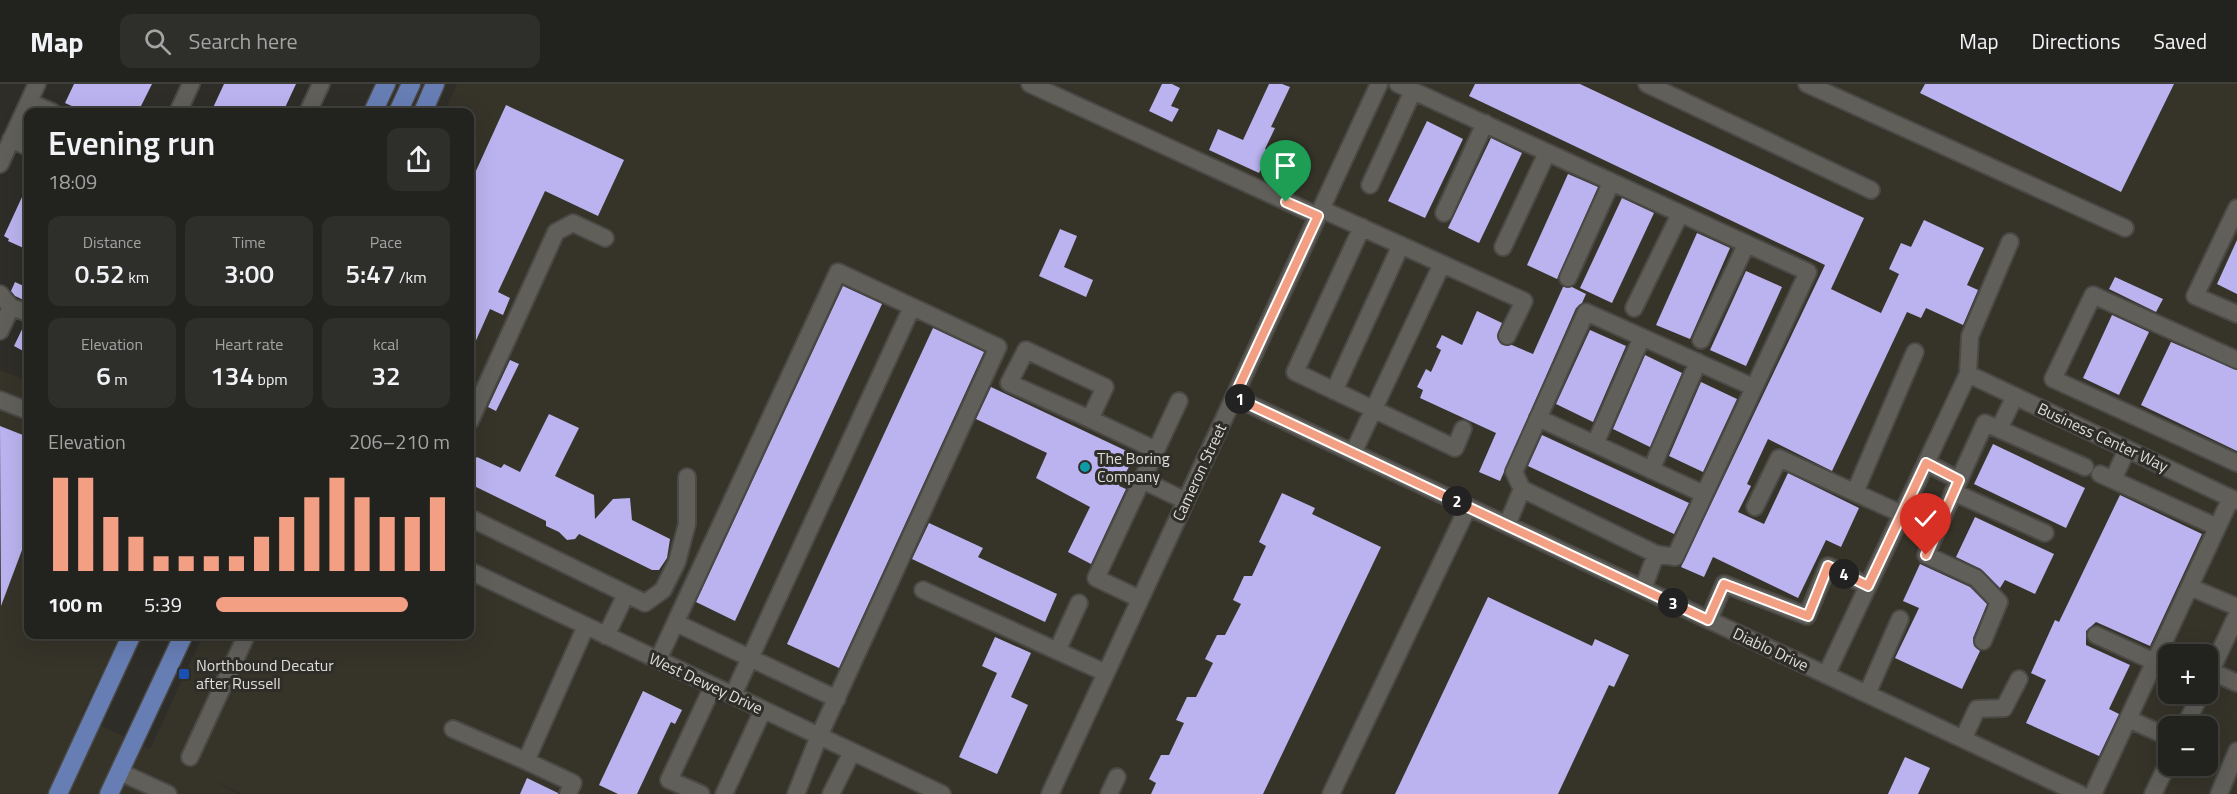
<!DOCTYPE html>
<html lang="en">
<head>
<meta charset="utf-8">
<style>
	body { margin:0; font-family:"Titillium Web",sans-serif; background:#2e2f2b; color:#f1f3f6; height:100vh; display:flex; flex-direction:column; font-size:22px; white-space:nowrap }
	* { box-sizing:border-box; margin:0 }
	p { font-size:20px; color:#a2a4a4 }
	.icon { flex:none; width:33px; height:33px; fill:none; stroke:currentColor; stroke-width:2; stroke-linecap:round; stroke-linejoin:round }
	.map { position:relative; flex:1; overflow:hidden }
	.panel { position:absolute; left:24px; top:24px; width:450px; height:531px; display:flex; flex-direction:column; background:#22221e; border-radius:12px; box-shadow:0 6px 24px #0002,0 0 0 2px #3f3f3c }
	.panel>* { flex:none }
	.buttons { position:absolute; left:2158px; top:560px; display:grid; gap:12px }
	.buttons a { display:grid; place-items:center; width:60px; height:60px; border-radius:12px; background:#22221e; box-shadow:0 6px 24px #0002,0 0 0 2px #3f3f3c; font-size:30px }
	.pin { position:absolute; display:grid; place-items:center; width:51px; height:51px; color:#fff; margin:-62px -26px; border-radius:50% 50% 50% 0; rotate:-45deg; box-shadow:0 0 6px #0007 }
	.pin .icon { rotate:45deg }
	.km { position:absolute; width:30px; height:30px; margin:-15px; border-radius:50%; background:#222; color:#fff; font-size:16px; line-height:30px; text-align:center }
	.round { display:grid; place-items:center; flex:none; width:63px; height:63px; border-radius:12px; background:#2e2f2b }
	.head { display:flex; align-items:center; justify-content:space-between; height:102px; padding:0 24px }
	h1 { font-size:33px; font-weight:600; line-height:45px }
	.metrics { display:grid; grid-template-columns:repeat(3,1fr); gap:9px; height:102px; padding:6px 24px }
	.metrics div { display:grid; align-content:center; border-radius:12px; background:#2e2f2b; text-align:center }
	.metrics b { font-size:26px; font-weight:600 }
	.metrics small { font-size:16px; font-weight:400 }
	.metrics p { font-size:16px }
	.chart { height:168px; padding:12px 24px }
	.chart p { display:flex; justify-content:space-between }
	.chart svg { width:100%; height:108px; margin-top:6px; stroke:#f39f84; stroke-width:6 }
	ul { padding:0 24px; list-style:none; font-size:20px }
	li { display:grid; grid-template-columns:96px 72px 1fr; align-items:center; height:45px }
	li i { height:15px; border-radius:8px; background:#f39f84 }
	header { display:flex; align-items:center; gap:36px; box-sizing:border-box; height:84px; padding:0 30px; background:#22221e; border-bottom:2px solid #3f3f3c }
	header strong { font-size:28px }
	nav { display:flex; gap:33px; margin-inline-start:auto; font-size:21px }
	.search { width:420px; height:54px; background:#2e2f2b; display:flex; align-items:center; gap:15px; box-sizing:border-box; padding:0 21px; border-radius:12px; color:#a2a4a4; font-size:22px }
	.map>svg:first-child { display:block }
</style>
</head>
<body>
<header>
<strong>Map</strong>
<div class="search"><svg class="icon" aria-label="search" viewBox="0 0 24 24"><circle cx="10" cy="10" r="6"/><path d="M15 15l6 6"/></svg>Search here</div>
<nav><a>Map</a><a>Directions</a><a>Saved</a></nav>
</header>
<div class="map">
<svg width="2237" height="710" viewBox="0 0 2237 710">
	<rect width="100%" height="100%" fill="#2e2d28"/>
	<path fill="#363429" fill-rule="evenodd" d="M457,0H2237V710H242L206,692L239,710H0V286L28,297V550L120,551L81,632L150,665L203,551L470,550V28H444ZM2169,570H2208V609H2169ZM2169,642H2208V681H2169Z"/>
	<path fill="#bab3ef" d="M74,0H152L138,28H85L65,19Z
		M224,0H296L283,28H211Z
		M1162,0H1172L1180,4L1171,22L1179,25L1172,38L1149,27Z
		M1269,0H1282L1290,3L1271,43L1275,44L1265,65L1270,67L1259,89L1209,66L1218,45L1243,56Z
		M1475,0H1580L1864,134L1831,205L1881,229L1899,190L1889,185L1901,159L1911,163L1924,136L1984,164L1967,201L1978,206L1963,241L1926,224L1921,234L1907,228L1832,387L1768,355L1747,400L1751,402L1738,428L1764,440L1788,389L1859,424L1841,463L1826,456L1798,514L1713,473L1704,493L1681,483L1825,181L1469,12Z
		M1925,0H2174L2121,108L1920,9Z
		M506,21L624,76L598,132L545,107L498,208L510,214L503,231L490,225L470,270V100Z
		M1427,37L1463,55L1425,134L1388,117Z
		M1491,54L1522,69L1479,159L1448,144Z
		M1568,90L1598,103L1557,195L1527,181Z
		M28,100V166L8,157L9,155L4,152Z
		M1622,114L1654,129L1612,219L1580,204Z
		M1060,145L1077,152L1064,183L1093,196L1086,213L1039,192Z
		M1697,149L1730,164L1690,255L1656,241Z
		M2237,156V210L2217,200Z
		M1746,187L1782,203L1746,282L1710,266Z
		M2115,193L2163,215L2156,228L2109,205Z
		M15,198L28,204V218L15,212L11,207Z
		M843,202L882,220L735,537L696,518Z
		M1563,203H1572L1586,210L1582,219L1576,224L1500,397L1479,388L1496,349L1420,314L1423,306L1417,303L1426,285L1431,288L1441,266L1436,263L1442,251L1462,261L1477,227L1502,239L1497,252L1502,261H1512L1533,270Z
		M2112,231L2149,248L2119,311L2083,294Z
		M25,239H28V261L25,268L14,262Z
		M933,244L984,268L839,584L787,560Z
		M1590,246L1626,262L1593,338L1556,320Z
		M2171,258L2237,286V367L2141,321Z
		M1645,271L1682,289L1650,363L1613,345Z
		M510,276L519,280L496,327L488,323Z
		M1701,298L1737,315L1703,388L1669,372Z
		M991,303L1135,371L1119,402L1126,405L1091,480L1068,468L1090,423L1036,394L1047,369L976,335Z
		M549,330L579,344L555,392L594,411L595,435L613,415L630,414L632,436L670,455L667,474L659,486H652L579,450L575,455L567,456L559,448L546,442V437L470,400V381L477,373L501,384L504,380L520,388Z
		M0,342L28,353V450L1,522Z
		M1542,351L1689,419L1674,450L1528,382Z
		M1993,360L2085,404L2066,444L1974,400Z
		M1282,409L1315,424L1312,430L1381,463L1263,710H1151L1156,699L1149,695L1161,671H1169L1184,639L1176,636L1187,613H1196L1213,579L1205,575L1217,551H1225L1241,520L1233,516L1244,492H1252L1266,462L1259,458Z
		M2120,411L2202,450L2150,562L2096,538L2086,547V561L2130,581L2109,625L2119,630L2099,672L2026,639L2046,596L2031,589L2055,536L2059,538Z
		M1975,433L2054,470L2035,510L2005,496L2000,504L1981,485L1956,473Z
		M929,439L983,464L978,473L1057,510L1045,538L912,475Z
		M1920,480L1970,503L1987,520L1973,554L1974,562L1980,567L1962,605L1895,574L1919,524L1903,517Z
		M1488,513L1592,562L1595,555L1629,571L1614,603L1609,601L1558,710H1395Z
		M995,553L1031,569L1011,613L1028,621L997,690L959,673L997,589L982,582Z
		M643,607L682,626L675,640L671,638L637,710H618L599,701Z
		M1905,673L1930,684L1918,710H1888Z
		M527,694L558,709V710H520Z"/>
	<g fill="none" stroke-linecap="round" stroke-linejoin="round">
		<defs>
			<path id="minor" d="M1030,0L1318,132
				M1398,0L1808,188L1675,473L1656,470L1643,505
				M1647,0L1871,106
				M1807,0L2125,144
				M29,18L52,28
				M178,28L191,0
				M308,28L321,0
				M11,55L28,63
				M0,80L37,0
				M1370,101L1413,7
				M2237,124L2195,212L2237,230
				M1321,125L1524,217L1507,252
				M1444,129L1485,39
				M1362,143L1295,288L1455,364L1463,345
				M1503,163L1547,69
				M1568,194L1611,99
				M0,210L11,223L28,229
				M1634,224L1680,130
				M0,247L11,223
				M1701,256L1746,161
				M2237,276L2093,211L2053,295L2237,379
				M1968,290L2237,417
				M1334,307L1401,161
				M1234,313L2080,710
				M0,316L28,327
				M1179,317L1142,396L1186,417
				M1538,334L1704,410
				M1090,335L1009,299L1026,266L1105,303L1090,335L1156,366
				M470,337L556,148L573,139L605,154
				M1999,345L2015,312
				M1595,360L1642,253
				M1353,369L1442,180
				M1926,379L1959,396L1926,471L1976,494L1999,518L1983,557
				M1651,386L1698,278
				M2100,390L2217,443
				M1959,396L1985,339L2085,383
				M2113,396L2127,365
				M1522,405L1514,388L1586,228L1753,303
				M1855,408L1915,268
				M1953,408L2045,449
				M1755,423L1779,374L1902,430
				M470,434L645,519L663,506L677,478L687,440V393
				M1507,441L1522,405L1656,470
				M470,487L942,710
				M2190,503L2237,523
				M923,506L1106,589
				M1140,515L1096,494L1142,396
				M1709,536L1724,500L1807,532L1828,482L1868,502
				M676,539L837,615
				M2096,551L2155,578
				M606,552L626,510
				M1057,567L1079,519
				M658,576L838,188L998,263L819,652L796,710
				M2208,586L2237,599
				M1826,591L1968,290L1970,252L2010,158
				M2208,593L2237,531
				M1867,610L1900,535
				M733,611L912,223
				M2128,635L2169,653
				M2185,642L2201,609
				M453,645L526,677
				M1963,655L1977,625L2004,624L2019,595
				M190,673L247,550
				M120,688L168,710
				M568,710L573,699L526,677L586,542
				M701,710L669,696L713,602
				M724,710L763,626
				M831,710L852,668
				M1050,710L1379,0
				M1109,710L1117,693
				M1331,710L1468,423
				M2093,710L2231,414
				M2153,710L2169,677
				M2219,710L2237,667"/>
			<path id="major" d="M373,28L386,0
				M398,28L411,0
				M423,28L435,0
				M58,710L132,550
				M109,710L184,550"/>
		</defs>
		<use href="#minor" stroke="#4a4945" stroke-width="20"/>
		<use href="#major" stroke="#4a4945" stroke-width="21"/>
		<use href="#minor" stroke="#605f5a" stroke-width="16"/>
		<use href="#major" stroke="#677eb5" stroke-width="18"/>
	</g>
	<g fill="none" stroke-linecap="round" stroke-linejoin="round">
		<defs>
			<path id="route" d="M1286,118L1318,132L1234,313L1708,536L1724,500L1808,532L1828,482L1868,502L1926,379L1959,396L1926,471"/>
		</defs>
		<use href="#route" stroke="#fff" stroke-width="12"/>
		<use href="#route" stroke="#f39f84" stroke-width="8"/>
	</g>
	<circle fill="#0f9aa8" stroke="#2e2d28" stroke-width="2" cx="1085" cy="383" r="6"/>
	<rect fill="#1a4fb4" stroke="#2e2d28" stroke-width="2" x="178" y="584" width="12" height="12" rx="3"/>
	<g text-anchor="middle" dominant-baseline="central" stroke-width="6" stroke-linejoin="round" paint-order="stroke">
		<g font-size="16" fill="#deddda" stroke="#2e2d28">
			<text transform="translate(2103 353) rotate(25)">Business Center Way</text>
			<text transform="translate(1199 388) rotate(-65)">Cameron Street</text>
			<text transform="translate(1771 565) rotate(25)">Diablo Drive</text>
			<text transform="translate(706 599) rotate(25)">West Dewey Drive</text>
		</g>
		<g font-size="16" fill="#deddda" stroke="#2e2d28" text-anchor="start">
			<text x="1097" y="374">The Boring<tspan x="1097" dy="18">Company</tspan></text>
			<text x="196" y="581">Northbound Decatur<tspan x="196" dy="18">after Russell</tspan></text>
		</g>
	</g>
</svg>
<div class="buttons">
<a>+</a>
<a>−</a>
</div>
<div class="pin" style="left:1286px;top:118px;background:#1e9e55"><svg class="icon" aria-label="arrive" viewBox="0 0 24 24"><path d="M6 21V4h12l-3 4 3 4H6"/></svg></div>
<div class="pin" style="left:1926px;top:471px;background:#d93025"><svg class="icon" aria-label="check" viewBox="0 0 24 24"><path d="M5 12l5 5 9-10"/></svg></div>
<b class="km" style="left:1240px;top:315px">1</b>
<b class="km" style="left:1457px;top:417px">2</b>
<b class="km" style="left:1673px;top:519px">3</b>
<b class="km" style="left:1844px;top:490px">4</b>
<section class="panel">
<div class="head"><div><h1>Evening run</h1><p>18:09</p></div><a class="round"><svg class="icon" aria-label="share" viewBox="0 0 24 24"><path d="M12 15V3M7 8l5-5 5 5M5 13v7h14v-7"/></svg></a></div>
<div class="metrics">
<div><p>Distance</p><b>0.52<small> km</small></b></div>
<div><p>Time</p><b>3:00</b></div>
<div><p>Pace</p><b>5:47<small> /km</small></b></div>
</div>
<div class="metrics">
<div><p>Elevation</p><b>6<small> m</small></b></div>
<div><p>Heart rate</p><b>134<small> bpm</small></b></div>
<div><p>kcal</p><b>32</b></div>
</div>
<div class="chart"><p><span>Elevation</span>206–210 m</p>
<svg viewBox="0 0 160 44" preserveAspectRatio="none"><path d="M5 44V6M15 44V6M25 44V22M35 44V30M45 44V38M55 44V38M65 44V38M75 44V38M85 44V30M95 44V22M105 44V14M115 44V6M125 44V14M135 44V22M145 44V22M155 44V14"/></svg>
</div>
<ul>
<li><b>100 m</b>5:39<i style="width:82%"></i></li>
</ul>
</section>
</div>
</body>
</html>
